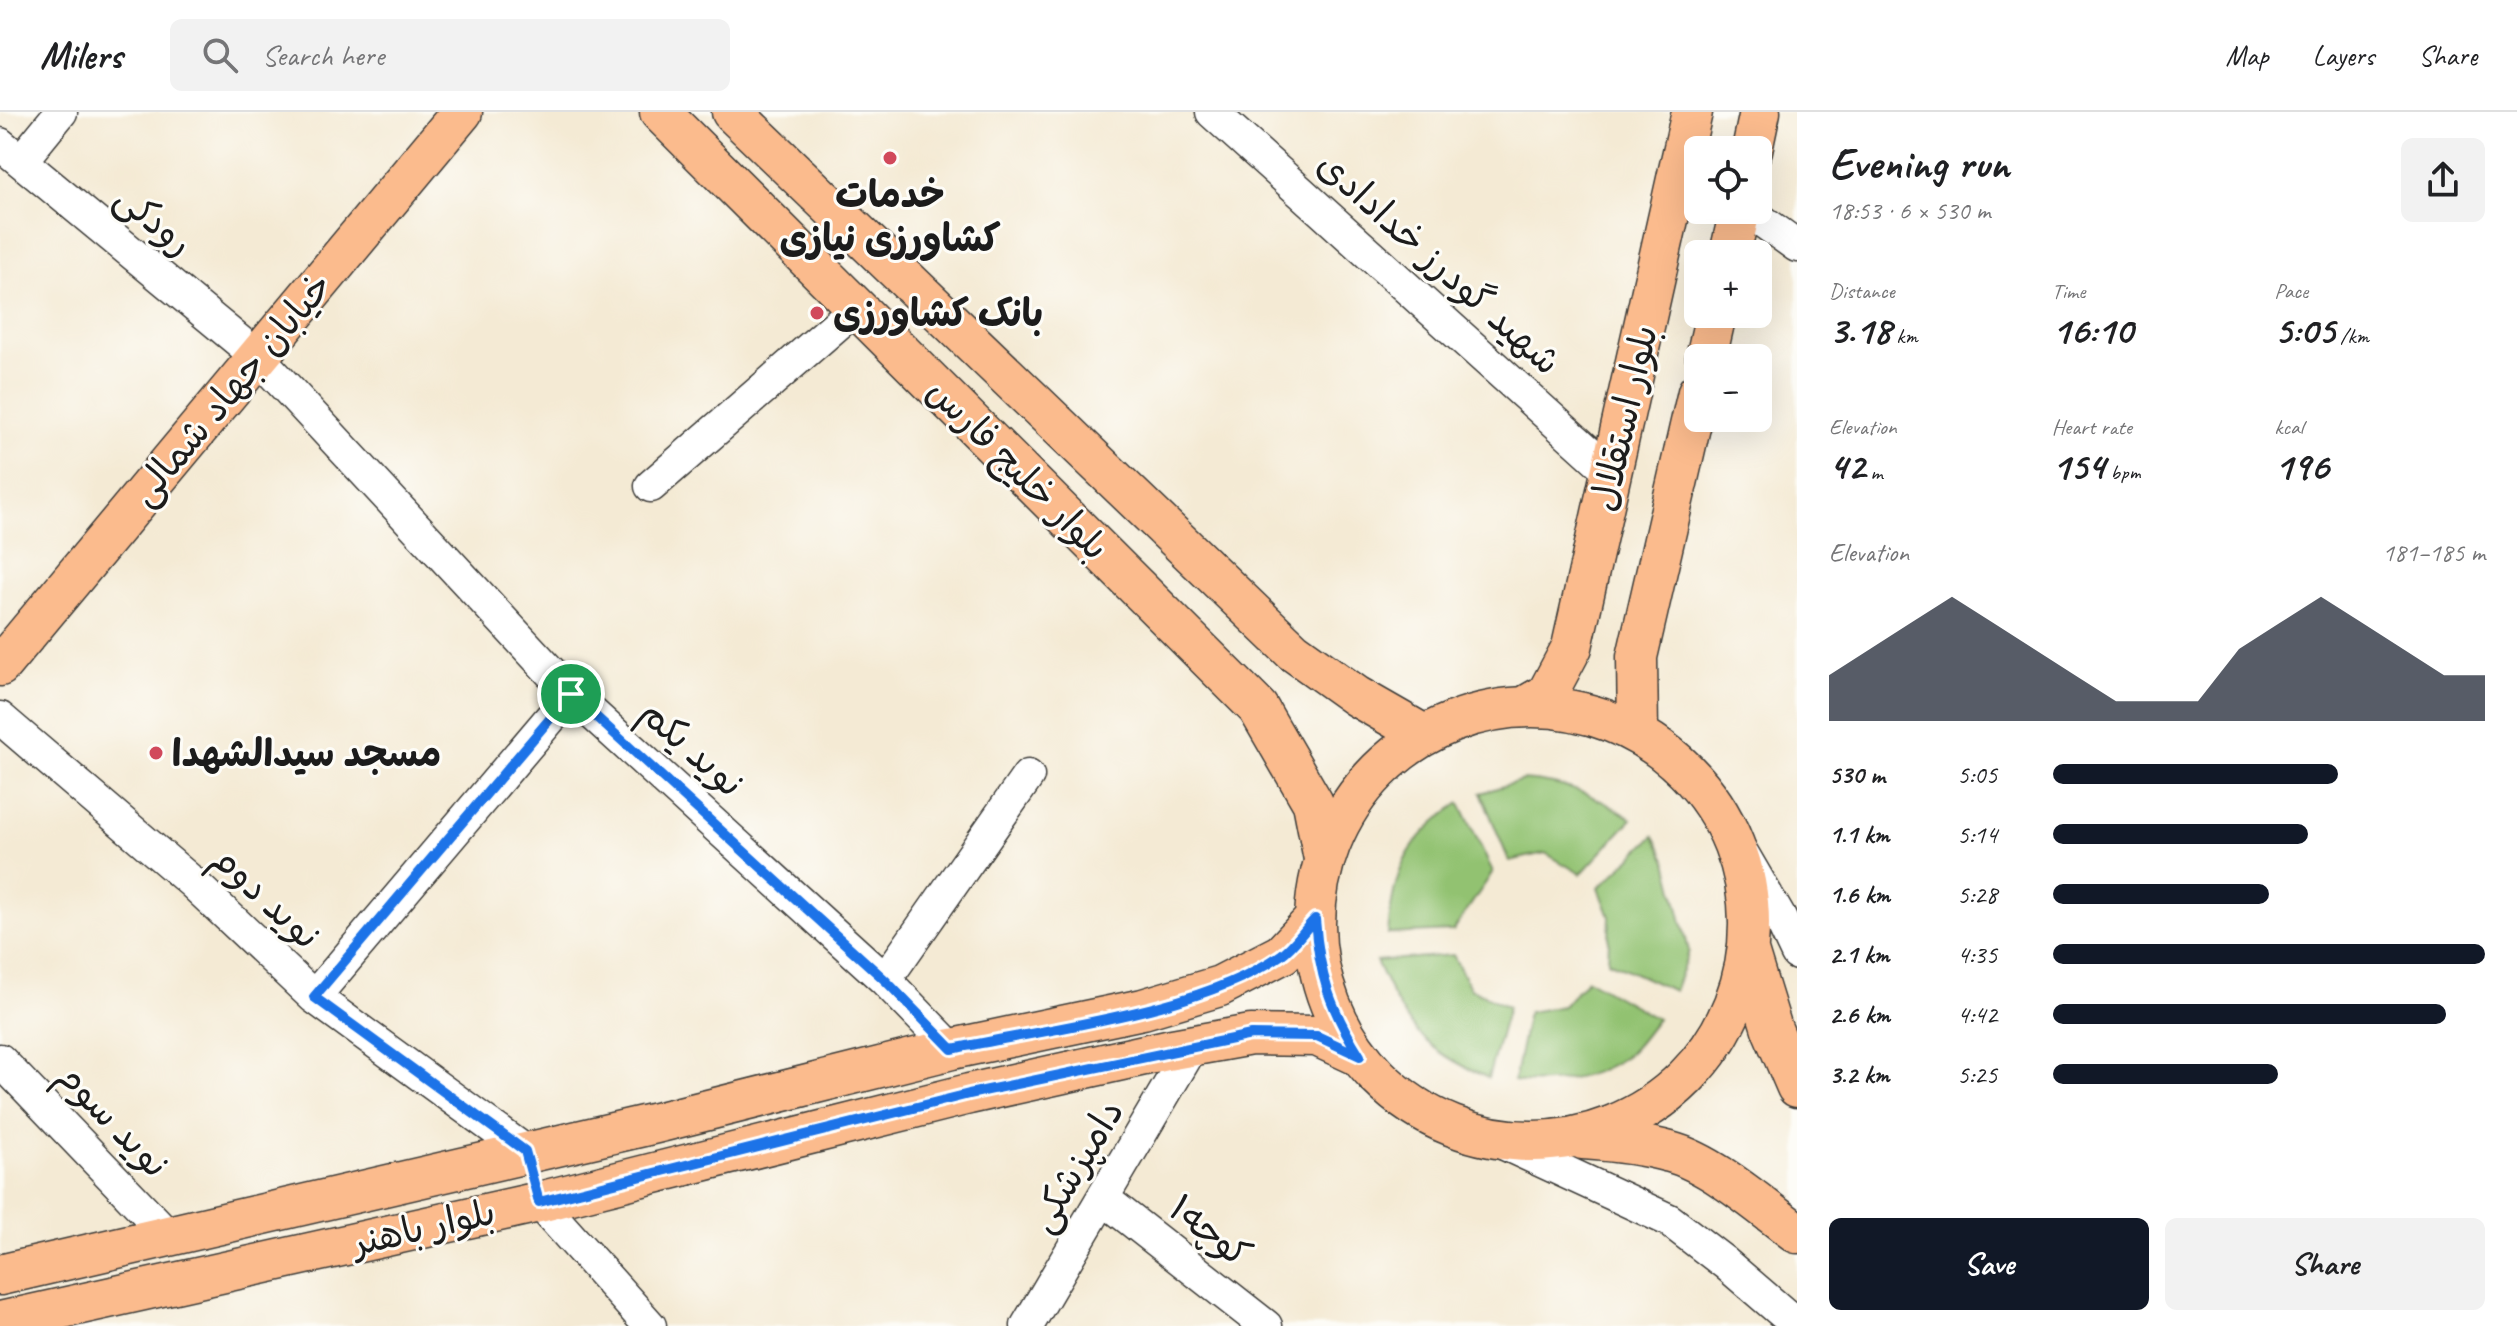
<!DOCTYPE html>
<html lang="en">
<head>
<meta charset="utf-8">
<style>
	body { margin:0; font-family:Caveat,"Playpen Sans Arabic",sans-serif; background:#f2f2f2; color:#202124; height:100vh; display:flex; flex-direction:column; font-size:30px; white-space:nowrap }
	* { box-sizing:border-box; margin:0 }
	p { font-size:26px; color:#757577 }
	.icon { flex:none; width:44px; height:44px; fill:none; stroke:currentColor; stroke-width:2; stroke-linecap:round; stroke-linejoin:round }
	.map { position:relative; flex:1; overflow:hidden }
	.drawer { display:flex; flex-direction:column; background:#fff; width:720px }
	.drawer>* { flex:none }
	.tools { position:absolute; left:1684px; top:24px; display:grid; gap:16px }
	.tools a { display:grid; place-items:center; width:88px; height:88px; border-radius:12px; background:#fff; box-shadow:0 8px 32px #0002; font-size:40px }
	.pin { position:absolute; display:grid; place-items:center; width:68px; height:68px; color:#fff; margin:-34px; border:4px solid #fff; border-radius:50%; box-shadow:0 2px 8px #0007 }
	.round { display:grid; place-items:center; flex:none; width:84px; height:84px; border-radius:12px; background:#f2f2f2 }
	.head { display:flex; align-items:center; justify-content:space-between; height:136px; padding:0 32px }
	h1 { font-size:44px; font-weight:700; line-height:60px }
	.metrics { display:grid; grid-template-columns:repeat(3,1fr); gap:12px; height:136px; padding:8px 32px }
	.metrics div { display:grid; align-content:center }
	.metrics b { font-size:40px; font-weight:700 }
	.metrics small { font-size:22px; font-weight:400 }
	.metrics p { font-size:22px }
	.chart { height:224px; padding:16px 32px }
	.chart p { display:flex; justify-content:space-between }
	.chart svg { width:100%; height:144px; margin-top:8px; fill:#111827; opacity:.7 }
	.button { display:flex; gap:16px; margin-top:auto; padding:16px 32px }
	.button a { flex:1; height:92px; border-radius:12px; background:#111827; color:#fff; font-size:32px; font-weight:700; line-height:92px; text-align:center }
	.button a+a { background:#f2f2f2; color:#202124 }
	ul { padding:0 32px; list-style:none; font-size:26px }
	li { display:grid; grid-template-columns:128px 96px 1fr; align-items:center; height:60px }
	li i { height:20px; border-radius:10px; background:#111827 }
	header { display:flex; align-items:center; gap:48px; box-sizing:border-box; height:112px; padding:0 40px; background:#fff; border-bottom:2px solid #e0e0e0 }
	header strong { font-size:38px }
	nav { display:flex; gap:44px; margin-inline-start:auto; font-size:28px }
	.search { width:560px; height:72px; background:#f2f2f2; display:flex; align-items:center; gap:20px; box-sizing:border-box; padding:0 28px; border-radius:12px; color:#757577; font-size:30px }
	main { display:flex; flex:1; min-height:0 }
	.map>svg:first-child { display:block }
</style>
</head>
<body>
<header>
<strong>Milers</strong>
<div class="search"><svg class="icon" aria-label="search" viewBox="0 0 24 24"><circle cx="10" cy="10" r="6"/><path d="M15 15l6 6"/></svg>Search here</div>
<nav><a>Map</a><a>Layers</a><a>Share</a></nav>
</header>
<main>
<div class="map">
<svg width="1797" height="1214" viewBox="0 0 1797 1214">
	<rect width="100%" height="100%" fill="#fdfcf7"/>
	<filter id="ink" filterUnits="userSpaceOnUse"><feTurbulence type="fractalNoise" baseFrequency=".0125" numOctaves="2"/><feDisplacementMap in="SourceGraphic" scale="16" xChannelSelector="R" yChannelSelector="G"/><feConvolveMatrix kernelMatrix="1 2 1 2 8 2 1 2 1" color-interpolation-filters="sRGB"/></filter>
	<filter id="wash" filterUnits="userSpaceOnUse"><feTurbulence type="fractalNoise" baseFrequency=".006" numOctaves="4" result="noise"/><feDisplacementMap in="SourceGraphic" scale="32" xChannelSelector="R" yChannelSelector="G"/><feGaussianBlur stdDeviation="1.8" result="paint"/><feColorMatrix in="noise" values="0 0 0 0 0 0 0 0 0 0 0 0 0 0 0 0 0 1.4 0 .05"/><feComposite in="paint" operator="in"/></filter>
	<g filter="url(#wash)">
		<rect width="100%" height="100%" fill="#f4ead4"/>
		<path fill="#92c271" stroke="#576f46" stroke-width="2" d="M1523,668C1566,671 1596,683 1632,707L1581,762L1545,741L1509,749L1481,681Z
			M1460,691L1493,760L1453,819L1388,822C1393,759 1406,727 1460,691Z
			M1654,724L1667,749L1689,839L1674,879L1608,849L1610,805L1599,776Z
			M1453,843L1470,876L1508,895L1488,966C1421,936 1406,915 1376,849Z
			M1587,867L1657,907C1647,919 1636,937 1623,946C1590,967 1553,974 1514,969L1528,900L1563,894Z"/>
	</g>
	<g filter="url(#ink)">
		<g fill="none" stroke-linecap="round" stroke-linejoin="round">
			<defs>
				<path id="minor" d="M1212,0L1612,361
					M0,32L258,245L571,582L885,868L952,937
					M21,49L61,0
					M1747,98L1797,134
					M651,374L856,196
					M0,606L193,771L314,885L525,1039
					M1727,715L1780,806L1797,842
					M885,868L1028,664
					M314,885L571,582
					M0,948L168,1123
					M1492,1026L1669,1108L1725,1151L1797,1213
					M1104,1087L1266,1214
					M539,1090L650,1214
					M1027,1214L1193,933"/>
				<path id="major" d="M660,0L1258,596L1313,691L1324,747
					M732,0L1293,539L1356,584L1424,623
					M1752,38L1760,0
					M1730,142L1740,98
					M1706,246L1716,202
					M0,554L462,0
					M1526,594L1547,582L1572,535L1692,0
					M1315 812a217 217 0 1 1 434 0a217 217 0 1 1-434 0Z
					M1638,621L1637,545L1698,280
					M1748,839L1772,917L1797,975
					M1583,1027C1612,1029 1642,1032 1670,1040C1712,1051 1762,1095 1797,1121
					M0,1163L656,1011L952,937L1143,897L1220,874L1282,842L1315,807
					M0,1210L539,1090L969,982L1167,938L1251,923L1317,924L1360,944"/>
			</defs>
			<use href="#minor" stroke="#3c3b38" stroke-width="35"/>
			<use href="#major" stroke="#3c3b38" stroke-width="43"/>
			<use href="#minor" stroke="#fff" stroke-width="32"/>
			<use href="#major" stroke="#fbbb8d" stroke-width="40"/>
		</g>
	</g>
	<g fill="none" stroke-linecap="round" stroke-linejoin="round" filter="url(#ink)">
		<defs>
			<path id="route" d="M571,582L885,868L952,937C1050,916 1199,900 1281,843C1294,834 1304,818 1315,807C1319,863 1330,896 1360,944L1317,924L1251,923L969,982L539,1090L525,1039L314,885Z"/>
		</defs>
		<use href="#route" stroke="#fff" stroke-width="16"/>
		<use href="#route" stroke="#1a73e8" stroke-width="10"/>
	</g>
	<g fill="#d1495b" stroke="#fdfcf7" stroke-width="3">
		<circle cx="890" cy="46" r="8"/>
		<circle cx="817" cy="201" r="8"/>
		<circle cx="156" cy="641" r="8"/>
	</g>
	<g text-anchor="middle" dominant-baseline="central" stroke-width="6" stroke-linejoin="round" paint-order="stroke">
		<g font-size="38" font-weight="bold" fill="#1c1c1c" stroke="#fdfcf7" text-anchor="start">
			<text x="890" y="82" text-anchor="middle">خدمات<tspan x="890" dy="44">کشاورزی نیازی</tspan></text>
			<text x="833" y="201">بانک کشاورزی</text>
			<text x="172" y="641">مسجد سیدالشهدا</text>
		</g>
		<g font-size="38" fill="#1c1c1c" stroke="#fdfcf7">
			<text transform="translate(154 108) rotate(40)">رودکی</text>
			<text transform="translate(1439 151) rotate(42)">شهید گودرز خدادادی</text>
			<text transform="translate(231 277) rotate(-50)">خیابان جهاد شمالی</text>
			<text transform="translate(1624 306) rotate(-77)">بلوار استقلال</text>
			<text transform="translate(1018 357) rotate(45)">بلوار خلیج فارس</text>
			<text transform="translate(692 636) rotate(42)">نوید یکم</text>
			<text transform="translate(266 785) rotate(43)">نوید دوم</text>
			<text transform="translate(113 1008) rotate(46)">نوید سوم</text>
			<text transform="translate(1076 1054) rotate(-59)">دامپزشکی</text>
			<text transform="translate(424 1115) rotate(-13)">بلوار باهنر</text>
			<text transform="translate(1210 1119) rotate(38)">کوچه۱</text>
		</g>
	</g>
</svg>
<div class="tools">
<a><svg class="icon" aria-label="locate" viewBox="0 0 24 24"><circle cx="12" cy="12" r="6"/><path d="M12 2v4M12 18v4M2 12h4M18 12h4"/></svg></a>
<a>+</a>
<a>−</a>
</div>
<div class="pin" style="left:571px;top:582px;background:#1e9e55"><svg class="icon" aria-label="arrive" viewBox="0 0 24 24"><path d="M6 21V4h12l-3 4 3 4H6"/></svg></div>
</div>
<section class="drawer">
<div class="head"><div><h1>Evening run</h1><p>18:53 · 6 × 530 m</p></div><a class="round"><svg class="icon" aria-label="share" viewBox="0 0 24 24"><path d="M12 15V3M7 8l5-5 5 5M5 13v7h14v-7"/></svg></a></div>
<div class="metrics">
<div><p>Distance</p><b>3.18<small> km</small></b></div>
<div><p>Time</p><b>16:10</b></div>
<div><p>Pace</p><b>5:05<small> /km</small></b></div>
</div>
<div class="metrics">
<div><p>Elevation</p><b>42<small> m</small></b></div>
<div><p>Heart rate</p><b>154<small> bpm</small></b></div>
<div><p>kcal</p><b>196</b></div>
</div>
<div class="chart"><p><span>Elevation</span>181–185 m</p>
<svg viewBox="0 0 160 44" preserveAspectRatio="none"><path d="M0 44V30L10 22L20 14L30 6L40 14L50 22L60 30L70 38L80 38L90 38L100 22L110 14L120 6L130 14L140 22L150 30L160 30V44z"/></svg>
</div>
<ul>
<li><b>530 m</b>5:05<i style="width:66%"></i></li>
<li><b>1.1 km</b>5:14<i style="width:59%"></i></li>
<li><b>1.6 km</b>5:28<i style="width:50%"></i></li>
<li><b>2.1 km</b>4:35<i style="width:100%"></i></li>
<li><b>2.6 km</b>4:42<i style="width:91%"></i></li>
<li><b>3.2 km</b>5:25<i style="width:52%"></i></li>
</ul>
<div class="button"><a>Save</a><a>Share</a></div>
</section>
</main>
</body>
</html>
